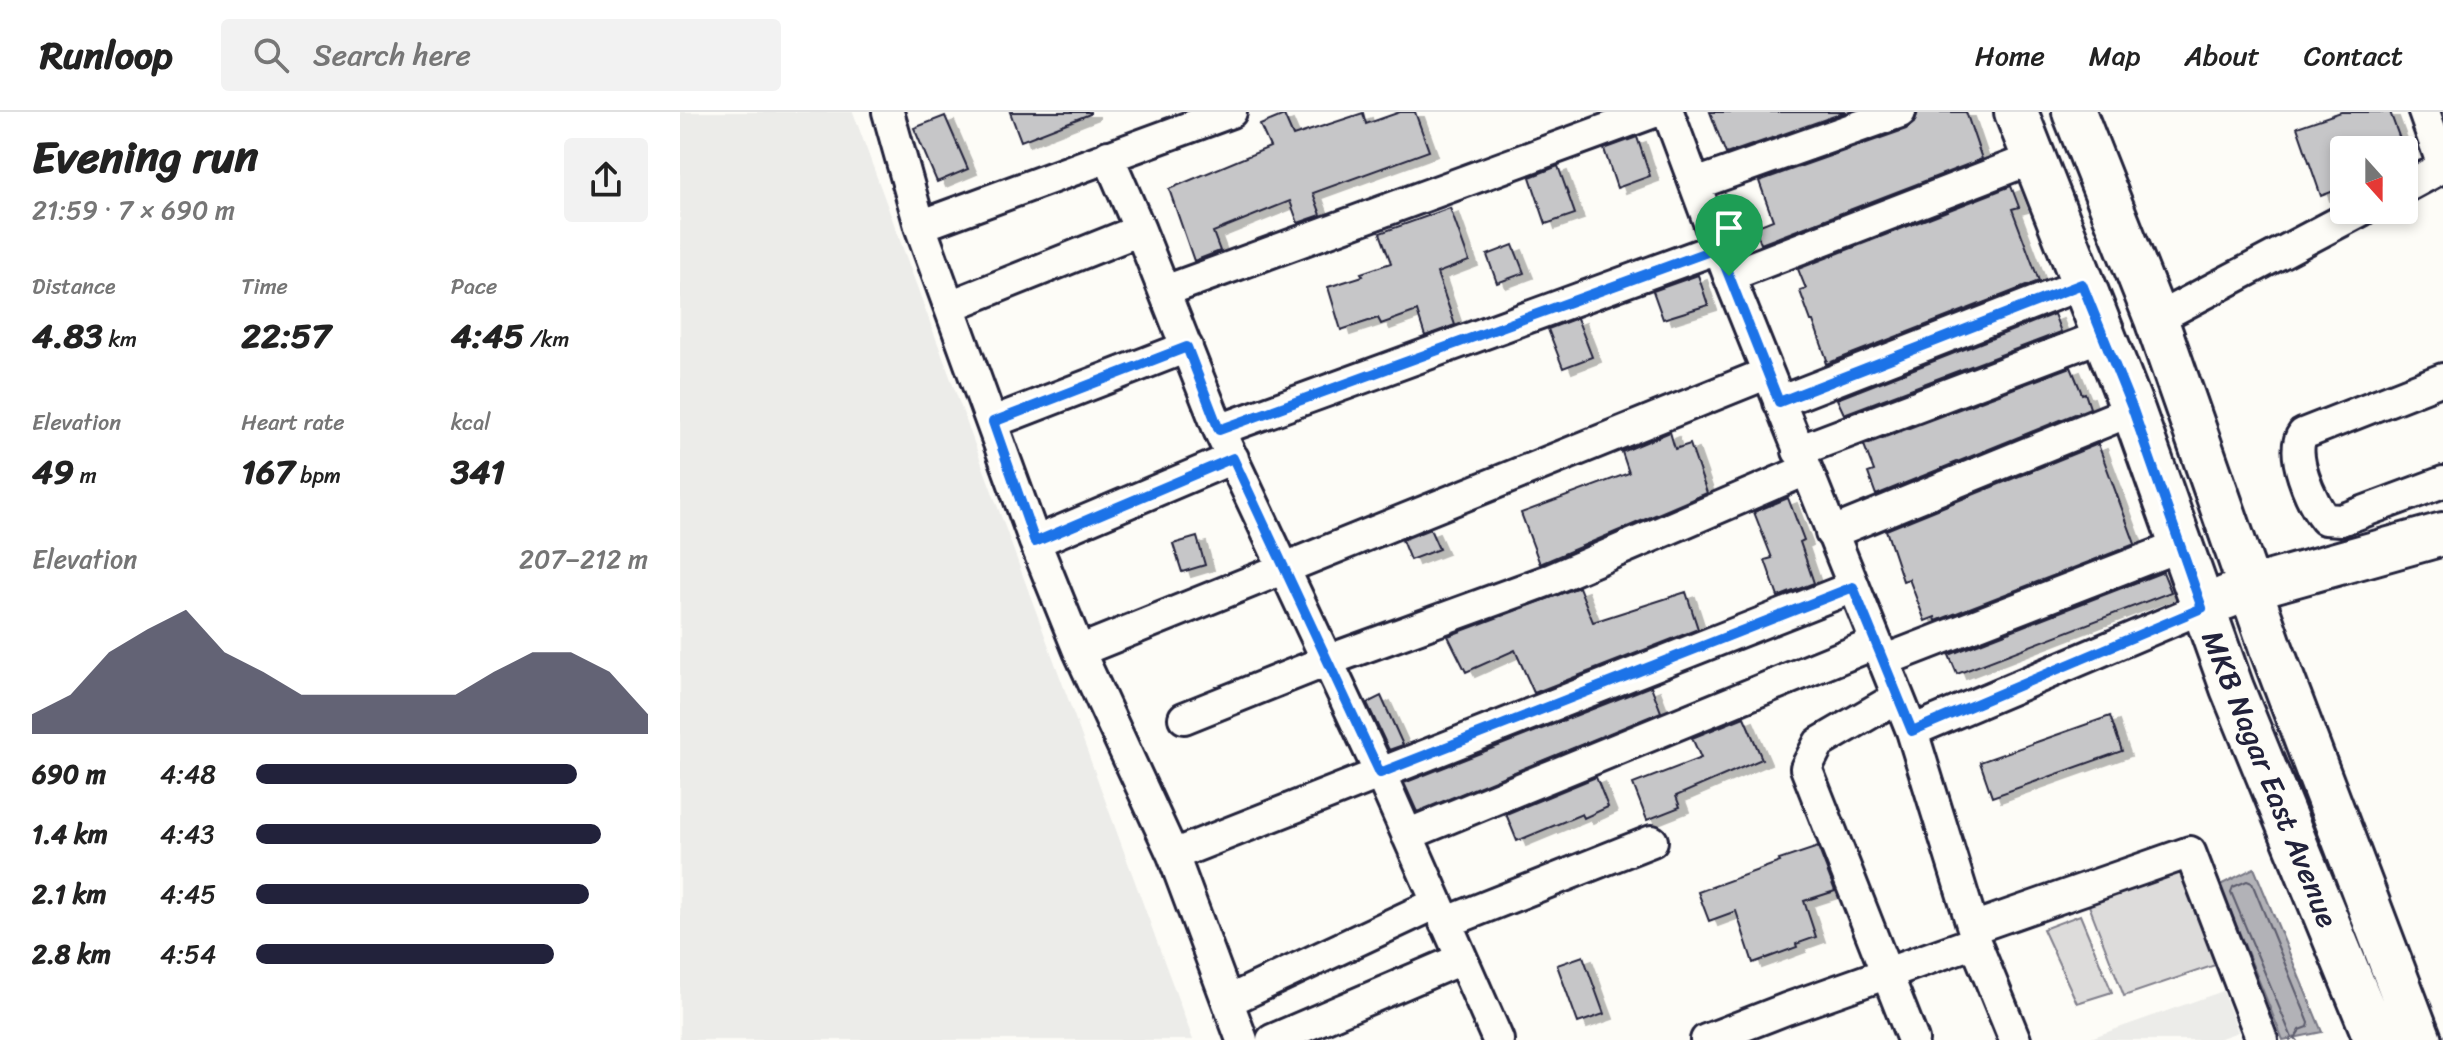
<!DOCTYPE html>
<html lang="en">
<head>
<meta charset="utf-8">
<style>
	body { margin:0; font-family:Sriracha,sans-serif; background:#f2f2f2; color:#222; height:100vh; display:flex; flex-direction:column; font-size:30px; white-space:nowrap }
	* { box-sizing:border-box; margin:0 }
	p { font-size:26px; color:#767676 }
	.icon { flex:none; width:44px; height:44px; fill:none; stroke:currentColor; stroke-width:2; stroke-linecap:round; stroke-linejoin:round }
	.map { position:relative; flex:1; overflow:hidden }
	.drawer { display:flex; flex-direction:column; background:#fff; width:680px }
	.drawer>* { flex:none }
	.needle { width:52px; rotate:159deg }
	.fabs { position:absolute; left:1650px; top:24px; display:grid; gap:16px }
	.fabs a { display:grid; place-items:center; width:88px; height:88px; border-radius:8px; background:#fff; box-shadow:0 4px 12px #0003; font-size:40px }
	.pin { position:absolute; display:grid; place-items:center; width:68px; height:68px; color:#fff; margin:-82px -34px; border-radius:50% 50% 50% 0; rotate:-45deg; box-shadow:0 0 8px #0007 }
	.pin .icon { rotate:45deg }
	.round { display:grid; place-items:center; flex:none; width:84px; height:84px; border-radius:8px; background:#f2f2f2 }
	.summary { display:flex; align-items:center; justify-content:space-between; height:136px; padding:0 32px }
	h1 { font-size:44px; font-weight:700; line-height:60px }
	.figures { display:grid; grid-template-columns:repeat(3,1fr); gap:12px; height:136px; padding:8px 32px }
	.figures div { display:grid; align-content:center }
	.figures b { font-size:34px; font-weight:700 }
	.figures small { font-size:22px; font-weight:400 }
	.figures p { font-size:22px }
	.chart { height:224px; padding:16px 32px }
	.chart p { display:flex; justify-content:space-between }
	.chart svg { width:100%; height:144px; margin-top:8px; fill:#22223b; opacity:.7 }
	ul { padding:0 32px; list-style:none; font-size:26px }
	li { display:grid; grid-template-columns:128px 96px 1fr; align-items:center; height:60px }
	li i { height:20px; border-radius:10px; background:#22223b }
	header { display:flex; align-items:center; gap:48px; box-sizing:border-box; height:112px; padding:0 40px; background:#fff; border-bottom:2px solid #e0e0e0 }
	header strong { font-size:38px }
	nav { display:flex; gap:44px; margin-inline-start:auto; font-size:28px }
	.search { width:560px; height:72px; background:#f2f2f2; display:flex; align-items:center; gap:20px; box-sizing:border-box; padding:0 28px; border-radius:8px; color:#767676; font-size:30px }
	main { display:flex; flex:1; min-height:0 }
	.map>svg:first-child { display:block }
</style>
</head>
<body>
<header>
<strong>Runloop</strong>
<div class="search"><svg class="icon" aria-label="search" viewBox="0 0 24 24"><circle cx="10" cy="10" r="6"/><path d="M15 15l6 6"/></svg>Search here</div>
<nav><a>Home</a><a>Map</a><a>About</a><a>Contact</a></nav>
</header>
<main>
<section class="drawer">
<div class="summary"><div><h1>Evening run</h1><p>21:59 · 7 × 690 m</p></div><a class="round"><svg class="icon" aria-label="share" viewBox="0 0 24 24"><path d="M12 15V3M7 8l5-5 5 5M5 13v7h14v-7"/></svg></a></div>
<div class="figures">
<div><p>Distance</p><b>4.83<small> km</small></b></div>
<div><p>Time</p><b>22:57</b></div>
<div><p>Pace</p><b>4:45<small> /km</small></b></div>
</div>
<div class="figures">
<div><p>Elevation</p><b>49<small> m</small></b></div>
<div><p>Heart rate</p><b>167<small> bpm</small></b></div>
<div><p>kcal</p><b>341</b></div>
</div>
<div class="chart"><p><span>Elevation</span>207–212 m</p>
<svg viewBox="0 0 160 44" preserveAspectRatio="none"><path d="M0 44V38L10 32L20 19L30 12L40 6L50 19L60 25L70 32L80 32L90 32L100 32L110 32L120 25L130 19L140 19L150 25L160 38V44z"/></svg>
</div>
<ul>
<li><b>690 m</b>4:48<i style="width:82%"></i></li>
<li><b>1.4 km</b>4:43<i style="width:88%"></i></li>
<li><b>2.1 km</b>4:45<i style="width:85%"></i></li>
<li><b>2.8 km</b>4:54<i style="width:76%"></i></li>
</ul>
</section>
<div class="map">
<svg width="1763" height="928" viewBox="0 0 1763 928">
	<defs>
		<filter id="shadow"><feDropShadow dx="9" dy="5" stdDeviation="0" flood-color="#0004"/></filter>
	</defs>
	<rect width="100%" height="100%" fill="#fdfcf7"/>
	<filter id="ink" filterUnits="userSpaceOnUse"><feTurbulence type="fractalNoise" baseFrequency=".0125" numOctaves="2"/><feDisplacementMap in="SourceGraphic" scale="16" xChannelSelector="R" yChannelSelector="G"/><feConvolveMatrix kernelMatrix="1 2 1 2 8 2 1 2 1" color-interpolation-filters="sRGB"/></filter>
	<g filter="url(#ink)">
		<path fill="#ecece9" d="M0,0H173L513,928H0Z
			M1543,879L1558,920L1535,928H1405Z"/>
		<path fill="#dddcdb" stroke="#807f8b" stroke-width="2" d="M1506,731L1550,848L1444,884L1400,770Z
			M1400,803L1432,880L1397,891L1363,817Z"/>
		<path fill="#b2b2b7" stroke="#787885" stroke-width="2" d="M1574,756L1642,920L1603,928L1540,773Z"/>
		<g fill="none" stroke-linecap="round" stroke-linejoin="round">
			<path stroke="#5c5c6d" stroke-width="2" d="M1610,928L1612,926L1551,780L1553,775L1567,769L1572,771L1629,911L1628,915L1620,918L1615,926L1617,928"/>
		</g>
		<path fill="#c6c6c8" stroke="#22223b" stroke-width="2" filter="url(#shadow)" d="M330,0H410V2L341,29Z
			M720,0H735L749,39L633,81L641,103L618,111L610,89L533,120L540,139L514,149L489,77L590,35L580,13L604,3L613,24L683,1L686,12Z
			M1030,0H1166L1046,42Z
			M1238,0H1286L1302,47L1081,132L1075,115L1093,108L1079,69L1226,17L1234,11Z
			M1661,0H1710L1724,38H1664V75L1641,84L1617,15Z
			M265,4L288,57L257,70L234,16Z
			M957,25L970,64L937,76L924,37Z
			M878,54L895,102L866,112L850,65Z
			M1331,74L1339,95L1332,97L1359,169L1146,252L1145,249L1147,248L1133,209H1131L1120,179L1126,177L1118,157Z
			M770,96L789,149L757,161L775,213L745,224L737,199L701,212L698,206L661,218L648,175L683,164L681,161L711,151L700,121Z
			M833,133L844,161L817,171L807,143Z
			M1018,163L1028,193L983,207L973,179Z
			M1374,202L1381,220L1164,302L1157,287Z
			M897,206L912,245L883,256L868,217Z
			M1391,255L1402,282L1405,281L1410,296L1196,383L1188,361L1194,359L1184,333Z
			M990,320L995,337L1010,332L1027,381L860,452L841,401L949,361L942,340Z
			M1418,332L1455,432L1256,509L1255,505L1245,509L1229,467L1223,469L1206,418Z
			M1108,386L1124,428L1120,430L1134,471L1098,485L1085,448L1092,446L1074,400Z
			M750,417L759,437L730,448L722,428Z
			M517,425L525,453L502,460L493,432Z
			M1483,460L1491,480L1277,562L1269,543Z
			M899,475L913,510L1006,480L1018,517L854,581L835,538L786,560L768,524Z
			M971,574L981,600L737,700L724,671Z
			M701,584L723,633L709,638L687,591Z
			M1430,604L1442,639L1312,685L1300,650Z
			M1064,605L1082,647L996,684L1000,695L967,708L953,672L1021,646L1012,626Z
			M916,665L928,695L904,706L902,702L837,729L826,702Z
			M1138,735L1155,779L1124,789L1136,825L1116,832L1117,835L1073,851L1056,799L1029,809L1018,780L1100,750L1099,748Z
			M903,844L924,902L898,911L877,853Z"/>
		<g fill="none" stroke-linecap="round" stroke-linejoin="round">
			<defs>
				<path id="street" d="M208,0L240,114L355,430L399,539L493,743L562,928
					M988,0L1049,164L1232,619L1522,496
					M1744,0L1763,54
					M428,44L460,118L539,318L700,661L818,928
					M1016,72L1220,0
					M1724,76L1763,55
					M240,114L551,0
					M1049,164L1354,46
					M485,179L974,0
					M270,194L460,118
					M1476,207L1682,98
					M1763,267L1623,322C1609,340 1631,390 1645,407L1661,408L1763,370
					M1099,290L1402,172
					M313,310L507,235
					M539,318L1038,136
					M1118,339L1424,223
					M1151,421L1453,298
					M355,430L553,346
					M399,539L1088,261
					M1203,549L1502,433
					M1218,585L1139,631L1126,656L1233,928
					M504,606L649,548L872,467L1126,358
					M1232,619L1293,816L1295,830L1335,928
					M727,723L1196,531
					M493,743L1173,475
					M765,811L972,729
					M1293,816L1510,740L1582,928
					M548,889L757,791
					M592,928L781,847
					M1026,928L1106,897L1295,830"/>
				<path id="secondary" d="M1336,0L1453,298L1552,576L1696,928
					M1394,0L1476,207L1591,536L1740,928
					M1545,486L1570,476L1763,422"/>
			</defs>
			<use href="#street" stroke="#22223b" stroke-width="36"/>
			<use href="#secondary" stroke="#22223b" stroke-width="48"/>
			<use href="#street" stroke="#fdfcf7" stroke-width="30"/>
			<use href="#secondary" stroke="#fdfcf7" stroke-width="42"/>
		</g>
	</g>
	<g fill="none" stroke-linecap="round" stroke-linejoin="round" filter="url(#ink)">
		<defs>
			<path id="route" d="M1038,136L1099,290L1402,172L1453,298L1522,496L1232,619L1173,475L700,661L553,346L355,430L313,310L507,235L539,318Z"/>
		</defs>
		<use href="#route" stroke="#fff" stroke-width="16"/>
		<use href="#route" stroke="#1a73e8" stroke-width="10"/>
	</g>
	<g text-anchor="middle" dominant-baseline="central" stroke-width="7" stroke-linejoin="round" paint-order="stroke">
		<g font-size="30" fill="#22223b" stroke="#fdfcf7">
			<text transform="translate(1590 667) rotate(68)">MKB Nagar East Avenue</text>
		</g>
	</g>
</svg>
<div class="fabs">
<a><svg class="needle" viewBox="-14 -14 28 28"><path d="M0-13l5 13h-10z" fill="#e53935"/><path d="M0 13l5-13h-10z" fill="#767676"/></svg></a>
</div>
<div class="pin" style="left:1049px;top:164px;background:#1e9e55"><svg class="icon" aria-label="arrive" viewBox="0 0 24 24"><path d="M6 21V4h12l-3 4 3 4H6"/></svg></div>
</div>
</main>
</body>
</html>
